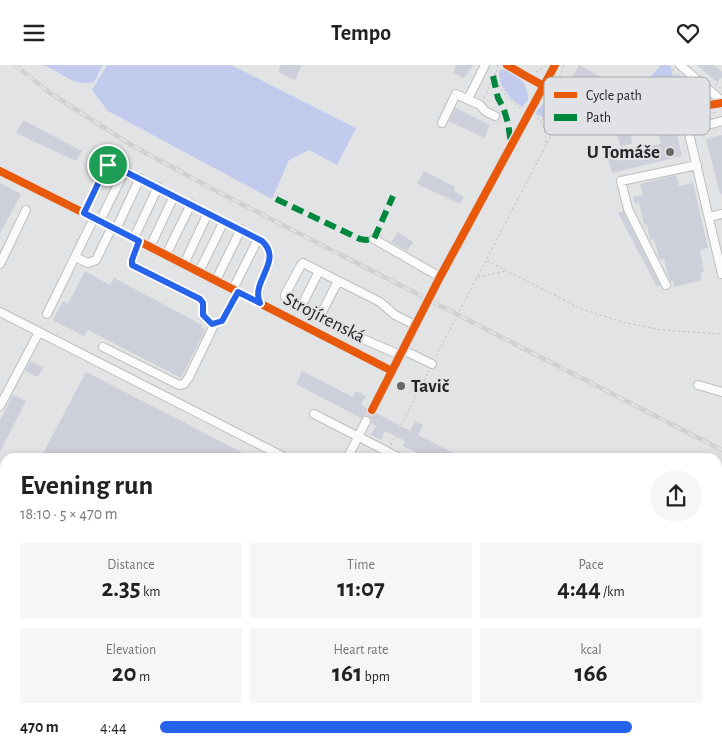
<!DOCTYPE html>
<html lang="en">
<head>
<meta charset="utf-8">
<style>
	body { margin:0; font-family:"Alegreya Sans",sans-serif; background:#f6f6f6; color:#222; height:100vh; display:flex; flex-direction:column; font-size:19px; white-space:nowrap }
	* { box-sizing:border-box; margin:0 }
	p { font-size:16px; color:#767676 }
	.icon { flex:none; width:28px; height:28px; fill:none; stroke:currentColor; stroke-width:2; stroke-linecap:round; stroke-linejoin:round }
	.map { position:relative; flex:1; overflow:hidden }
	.details { position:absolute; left:0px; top:388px; width:722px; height:302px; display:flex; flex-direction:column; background:#fff; border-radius:15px 15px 0 0; box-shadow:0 2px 8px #0003 }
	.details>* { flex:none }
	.pin { position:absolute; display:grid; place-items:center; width:42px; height:42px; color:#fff; margin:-21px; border:2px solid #fff; border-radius:50%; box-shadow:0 1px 5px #0007 }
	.round { display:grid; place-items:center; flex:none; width:52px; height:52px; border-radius:26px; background:#f6f6f6 }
	.overview { display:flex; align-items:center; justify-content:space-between; height:85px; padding:0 20px }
	h1 { font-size:28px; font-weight:700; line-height:38px }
	.figures { display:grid; grid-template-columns:repeat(3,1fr); gap:8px; height:85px; padding:5px 20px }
	.figures div { display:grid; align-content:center; border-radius:0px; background:#f6f6f6; text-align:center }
	.figures b { font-size:25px; font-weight:700 }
	.figures small { font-size:14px; font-weight:400 }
	.figures p { font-size:14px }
	ul { padding:0 20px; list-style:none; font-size:16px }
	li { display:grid; grid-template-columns:80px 60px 1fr; align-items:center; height:38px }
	li i { height:12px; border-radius:6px; background:#2563eb }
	header { display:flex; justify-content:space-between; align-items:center; height:65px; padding:0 20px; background:#fff; font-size:22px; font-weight:700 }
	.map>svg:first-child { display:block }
</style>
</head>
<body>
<header><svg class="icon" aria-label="menu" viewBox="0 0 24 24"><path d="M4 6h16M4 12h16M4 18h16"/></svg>Tempo<svg class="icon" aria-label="heart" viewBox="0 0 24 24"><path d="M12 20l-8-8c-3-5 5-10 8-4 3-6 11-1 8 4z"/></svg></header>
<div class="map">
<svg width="722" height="690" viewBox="0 0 722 690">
	<rect width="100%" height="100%" fill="#e2e3e4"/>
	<path fill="#c2cbee" d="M43,0H103L94,17C72,22 61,6 43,0Z
		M107,0H231L356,63L337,100L309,85L289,95L272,134L108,46L92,25Z
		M661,0H668L671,2L676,32L648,36V35L626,40Z
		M502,4C517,8 529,19 528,35L522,42C510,34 498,22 499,6Z
		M676,8L701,27L703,29L701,33L681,32Z
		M556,34L564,36L557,48L546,53L535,49C540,40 546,36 556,34Z"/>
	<path fill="#cdd0da" d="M281,0H302L295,15L278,7Z
		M454,0H473L464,13L453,8L456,1Z
		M579,0L616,20L609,36L571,15Z
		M697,0H714L722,7V13H720L718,18Z
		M456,43L490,60L484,73L449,56Z
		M673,54L682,91L612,108L606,86L615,84L618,96L639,90L638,84L661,79L656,58Z
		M23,55L82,86L76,96L16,68Z
		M630,64L632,79L620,81L617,67Z
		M722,70V129H720L706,74Z
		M424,106L455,122L454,126L464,132L460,139L417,119Z
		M676,110L679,121L693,118L708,183L700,185L704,207L700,208L702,215L674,222L673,216H670L669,213L664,194L660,195L659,193L654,174L650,175L647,159L644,160L639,138L635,139L633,132L643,130L640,119Z
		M0,118L21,129L0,169Z
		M623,146L660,220L657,222L618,148Z
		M398,167L413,177L407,186L391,177Z
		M85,206L110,220L114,213L202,260L201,262L205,265L181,313L88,265L84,271L53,255L63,236L68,239Z
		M30,296L44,302L38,312L25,306Z
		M302,306L353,332L356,326L366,331L361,340L367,343V348L370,350L376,348L410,366L415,356L423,360L418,370L462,392H426L403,381L405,376L385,366L381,375L371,370L376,361L371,358L372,355L369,351L365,350L361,353L296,319Z
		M86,307L251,392H41Z
		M13,330L26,336L0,387V355Z"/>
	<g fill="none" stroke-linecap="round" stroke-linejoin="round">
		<defs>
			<path id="minor" d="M507,0C532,15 583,44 611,48C646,53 687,43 722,38
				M680,0L722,36
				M468,34L485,0
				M683,43L722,209
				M442,58L456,29L480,40L485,46L495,51
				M688,65L722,56
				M0,106L84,148L392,306
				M84,148L107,101L110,99L258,174C288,193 250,214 260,238
				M709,152L722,149
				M100,156L125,105
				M116,164L140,113
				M134,173L158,122
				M374,174L440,212
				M139,176L132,195V200L200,234L203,238V251L212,259L222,256L238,227
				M150,182L174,131
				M166,190L191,139
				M75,192L88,198L96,195L112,162
				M0,199L26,145
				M184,199L208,148
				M199,207L224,156
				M216,215L241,164
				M666,220L628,144L621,116L697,100
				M233,224L258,174
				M301,242L319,206
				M0,247L284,392
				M47,249L94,153
				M320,251L338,216
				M103,282L179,320L184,319L189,312L215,258
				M403,285L432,299
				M400,290L363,274L286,234L285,230L301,200L303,198L380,237L395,250L415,260
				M698,320L722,327
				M0,341L39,267
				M372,345L440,212L555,0
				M314,349L398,392
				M348,392L366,356
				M0,484L5,487
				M718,506L722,508
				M718,615L722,617
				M389,685L399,690
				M194,690L197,685"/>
		</defs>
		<use href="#minor" stroke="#bebebf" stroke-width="10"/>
		<path stroke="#c1c1c2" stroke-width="1" stroke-dasharray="2.5 2.5" stroke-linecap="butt" d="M498,0C491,20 509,35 523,45
			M673,4L679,32
			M536,7L544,3
			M715,19L722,24
			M563,21L559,14L564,0
			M484,33L496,7
			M637,41L679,34H692
			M537,53C545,58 545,69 546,78
			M694,53L717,47
			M541,55L560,52
			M487,196L582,244L622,257L661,265L722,269
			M478,212L505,206
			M436,291L566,42
			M401,360L429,306
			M391,380L395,371"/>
		<use href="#minor" stroke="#fbfbfb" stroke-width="8"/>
		<defs>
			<path id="rail" d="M15,0L50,28L133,81L228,132L722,385
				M0,462L4,464
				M718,495L722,498
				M0,524L5,527
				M0,535L5,537
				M718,627L722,630
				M718,637L722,639
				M312,685L321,690"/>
		</defs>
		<use href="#rail" stroke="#cfd0d0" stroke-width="4.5"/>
		<use href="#rail" stroke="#e1e2e5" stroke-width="2.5" stroke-dasharray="8" stroke-linecap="butt"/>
		<path stroke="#00873e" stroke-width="6" stroke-dasharray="12 6" stroke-linecap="butt" d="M493,11L498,33L503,42L508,58L511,78
			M276,134L360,174L366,175L374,174L393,131"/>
		<defs>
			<path id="cycleway" d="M507,0C532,15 583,44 611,48C646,53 687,43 722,38
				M0,106L84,148L392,306
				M372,345L440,212L555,0"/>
		</defs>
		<use href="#cycleway" stroke="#e1e2e5" stroke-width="11"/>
		<use href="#cycleway" stroke="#e8590c" stroke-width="8"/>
	</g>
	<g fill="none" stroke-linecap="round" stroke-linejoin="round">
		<defs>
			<path id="route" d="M110,99L262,176C284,196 250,216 260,238L238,227L222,256L212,259L203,250V238L200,234L132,200V195L139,176L84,148L106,102Z"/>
		</defs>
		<use href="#route" stroke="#fff" stroke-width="10"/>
		<use href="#route" stroke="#2563eb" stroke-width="6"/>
	</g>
	<g fill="#666868" stroke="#e1e2e5" stroke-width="2">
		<circle cx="670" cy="87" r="5"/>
		<circle cx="401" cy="321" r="5"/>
	</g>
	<g text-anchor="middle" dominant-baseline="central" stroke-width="4" stroke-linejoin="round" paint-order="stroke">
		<g font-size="19" font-weight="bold" fill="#242526" stroke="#e1e2e5" text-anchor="end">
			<text x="660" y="87">U Tomáše</text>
			<text x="411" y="321" text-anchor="start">Tavič</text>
		</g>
		<g font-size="19" fill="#242526" stroke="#e1e2e5">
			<text transform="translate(324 253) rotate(27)">Strojírenská</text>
		</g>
	</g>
	<rect x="544" y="12" width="166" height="58" rx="8" fill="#e1e2e5" stroke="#a8a9ac" stroke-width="1"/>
	<rect x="554" y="27" width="23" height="6" fill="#e8590c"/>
	<rect x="554" y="49" width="23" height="7" fill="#00873e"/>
	<g font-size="14" fill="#242526">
		<text x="586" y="35">Cycle path</text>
		<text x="586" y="57">Path</text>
	</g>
</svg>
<div class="pin" style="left:108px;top:100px;background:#1e9e55"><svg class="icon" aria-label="arrive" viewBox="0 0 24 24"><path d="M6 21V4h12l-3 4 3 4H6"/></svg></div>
<section class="details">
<div class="overview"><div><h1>Evening run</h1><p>18:10 · 5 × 470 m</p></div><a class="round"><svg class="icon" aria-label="share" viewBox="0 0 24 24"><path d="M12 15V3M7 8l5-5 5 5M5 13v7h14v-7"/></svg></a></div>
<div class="figures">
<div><p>Distance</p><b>2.35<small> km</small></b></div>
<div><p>Time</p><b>11:07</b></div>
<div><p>Pace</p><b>4:44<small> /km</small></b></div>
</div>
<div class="figures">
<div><p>Elevation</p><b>20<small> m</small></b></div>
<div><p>Heart rate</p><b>161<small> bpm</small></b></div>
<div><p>kcal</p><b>166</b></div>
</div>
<ul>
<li><b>470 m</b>4:44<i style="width:87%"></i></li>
</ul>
</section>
</div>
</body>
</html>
